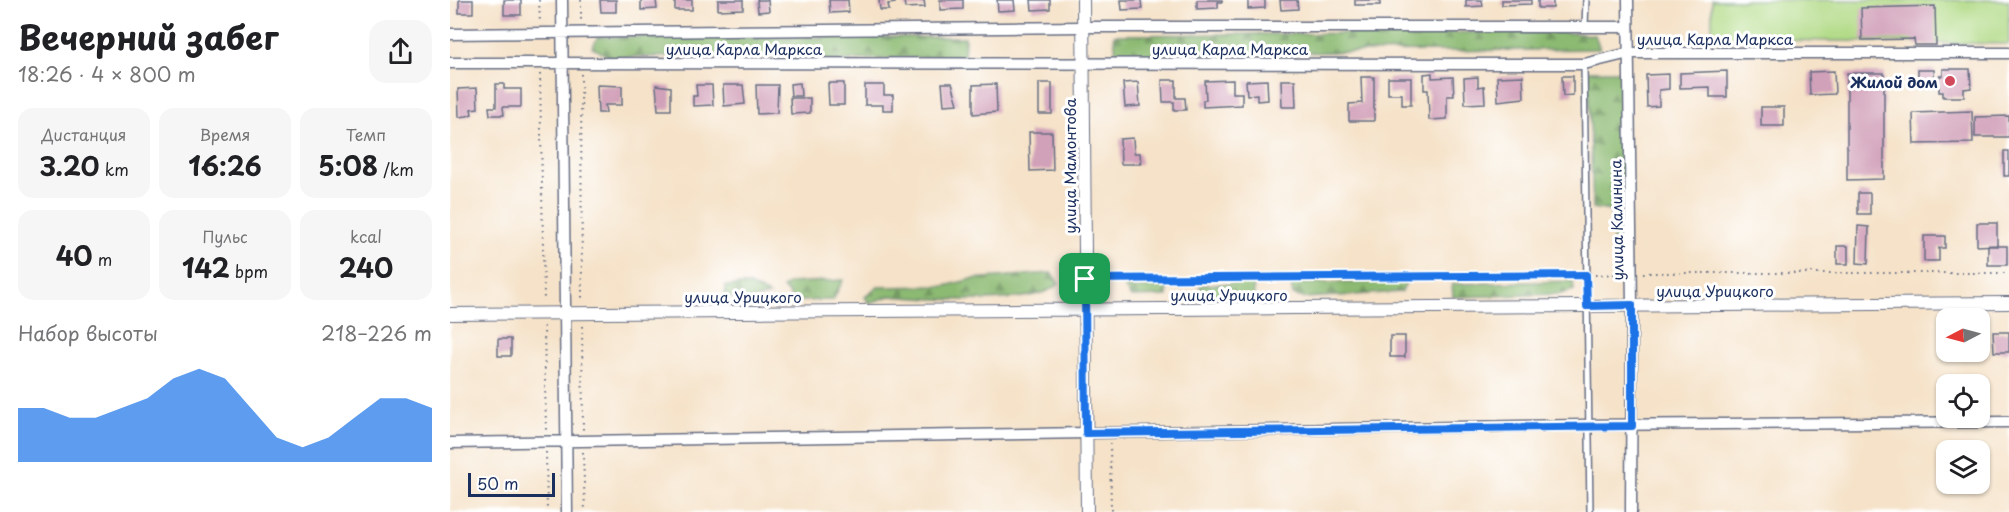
<!DOCTYPE html>
<html lang="ru">
<head>
<meta charset="utf-8">
<style>
	body { margin:0; font-family:"Playpen Sans",sans-serif; background:#f6f6f6; color:#202124; height:100vh; display:flex; flex-direction:column; font-size:22px; white-space:nowrap }
	* { box-sizing:border-box; margin:0 }
	p { font-size:20px; color:#757577 }
	.icon { flex:none; width:33px; height:33px; fill:none; stroke:currentColor; stroke-width:2; stroke-linecap:round; stroke-linejoin:round }
	.map { position:relative; flex:1; overflow:hidden }
	.drawer { display:flex; flex-direction:column; background:#fff; width:450px }
	.drawer>* { flex:none }
	.needle { width:39px; rotate:264deg }
	.buttons { position:absolute; left:1486px; top:308px; display:grid; gap:12px }
	.buttons a { display:grid; place-items:center; width:54px; height:54px; border-radius:12px; background:#fff; box-shadow:0 2px 4px #0004; font-size:30px }
	.scale { position:absolute; left:18px; bottom:15px; width:87px; box-sizing:border-box; padding-left:6px; border:3px solid #1b2f5e; border-top:0; font-size:16px; line-height:21px; white-space:nowrap; color:#1b2f5e; -webkit-text-stroke:4px #fff; paint-order:stroke }
	.pin { position:absolute; display:grid; place-items:center; width:51px; height:51px; color:#fff; margin:-26px; border-radius:12px; box-shadow:0 3px 9px #0006 }
	.round { display:grid; place-items:center; flex:none; width:63px; height:63px; border-radius:18px; background:#f6f6f6 }
	.head { display:flex; align-items:center; justify-content:space-between; height:102px; padding:0 18px }
	h1 { font-size:33px; font-weight:700; line-height:45px }
	.figures { display:grid; grid-template-columns:repeat(3,1fr); gap:9px; height:102px; padding:6px 18px }
	.figures div { display:grid; align-content:center; border-radius:15px; background:#f6f6f6; text-align:center }
	.figures b { font-size:26px; font-weight:700 }
	.figures small { font-size:16px; font-weight:400 }
	.figures p { font-size:16px }
	.chart { height:168px; padding:12px 18px }
	.chart p { display:flex; justify-content:space-between }
	.chart svg { width:100%; height:108px; margin-top:6px; fill:#1a73e8; opacity:.7 }
	main { display:flex; flex:1; min-height:0 }
	.map>svg:first-child { display:block }
</style>
</head>
<body>
<main>
<section class="drawer">
<div class="head"><div><h1>Вечерний забег</h1><p>18:26 · 4 × 800 m</p></div><a class="round"><svg class="icon" aria-label="share" viewBox="0 0 24 24"><path d="M12 15V3M7 8l5-5 5 5M5 13v7h14v-7"/></svg></a></div>
<div class="figures">
<div><p>Дистанция</p><b>3.20<small> km</small></b></div>
<div><p>Время</p><b>16:26</b></div>
<div><p>Темп</p><b>5:08<small> /km</small></b></div>
</div>
<div class="figures">
<div><b>40<small> m</small></b></div>
<div><p>Пульс</p><b>142<small> bpm</small></b></div>
<div><p>kcal</p><b>240</b></div>
</div>
<div class="chart"><p><span>Набор высоты</span>218–226 m</p>
<svg viewBox="0 0 160 44" preserveAspectRatio="none"><path d="M0 44V22L10 22L20 26L30 26L40 22L50 18L60 10L70 6L80 10L90 22L100 34L110 38L120 34L130 26L140 18L150 18L160 22V44z"/></svg>
</div>
</section>
<div class="map">
<svg width="1559" height="512" viewBox="0 0 1559 512">
	<defs>
		<pattern id="forest-firs" width="22" height="20" patternUnits="userSpaceOnUse" patternTransform="scale(1.5)"><rect width="22" height="20" fill="#8cba72"/><path d="M5 1l3.5 6h-7zM16 11l3.5 6h-7z" fill="#729861"/></pattern>
	</defs>
	<rect width="100%" height="100%" fill="#fff"/>
	<filter id="ink" filterUnits="userSpaceOnUse"><feTurbulence type="fractalNoise" baseFrequency=".0167" numOctaves="2"/><feDisplacementMap in="SourceGraphic" scale="12" xChannelSelector="R" yChannelSelector="G"/><feConvolveMatrix kernelMatrix="1 2 1 2 8 2 1 2 1" color-interpolation-filters="sRGB"/></filter>
	<filter id="wash" filterUnits="userSpaceOnUse"><feTurbulence type="fractalNoise" baseFrequency=".008" numOctaves="4" result="noise"/><feDisplacementMap in="SourceGraphic" scale="24" xChannelSelector="R" yChannelSelector="G"/><feGaussianBlur stdDeviation="1.35" result="paint"/><feColorMatrix in="noise" values="0 0 0 0 0 0 0 0 0 0 0 0 0 0 0 0 0 1.4 0 .05"/><feComposite in="paint" operator="in"/></filter>
	<g filter="url(#wash)">
		<rect width="100%" height="100%" fill="#f5e2c8"/>
		<path fill="url(#forest-firs)" stroke="#547468" stroke-width="1.5" d="M1109,32L1145,35L1150,49L666,55L664,35Z
			M148,37H515L514,56L374,61L312,56L159,57L142,47Z
			M1138,71H1171L1175,209L1165,264L1161,211L1143,208Z
			M601,273L609,283C589,308 474,299 440,296L419,303L415,297L428,287L495,286L522,279Z
			M393,280L383,300L345,301L333,288L340,283Z
			M1123,281L1124,290L1111,294L1003,297L1002,284Z
			M803,282L804,298H751L750,285Z
			M956,282L952,292L854,298L843,295L841,283Z
			M299,285L319,295L297,301L275,296L276,286Z
			M718,286L717,296L681,297L675,288Z"/>
		<path fill="#b1da85" stroke="#668472" stroke-width="1.5" d="M1262,0H1559V44L1262,39Z"/>
		<g id="blocks">
			<path fill="#d1a0b9" d="M9,0H23V13H9Z
				M54,0H71V15H54Z
				M150,0H166V12H151Z
				M191,0H206L207,9L191,10Z
				M225,0H242V10H225Z
				M268,0H293V9L268,10Z
				M307,0H318L319,11L308,12Z
				M379,0H398L399,12L380,13Z
				M429,0H445V3L438,4L439,10H430Z
				M454,0H474L475,7L455,8Z
				M490,0H513V9L490,10Z
				M547,0H564L565,10L548,11Z
				M581,0H600V9L582,10Z
				M671,0H691L692,9L672,10Z
				M747,0H772V2H768V8L747,9Z
				M798,0H815V8L798,9Z
				M830,0H847L848,9L831,10Z
				M905,0H930V5H905Z
				M1016,0H1032L1033,6L1016,7Z
				M1052,0H1081V4L1052,5Z
				M1088,0H1103V8H1088Z
				M1485,6L1486,45H1465L1464,39L1412,40L1411,8Z
				M1493,69H1520L1521,88L1514,89V97H1493V92H1489V76H1493Z
				M1468,70H1484L1485,87H1468Z
				M1277,71V97H1260V87L1230,88V73Z
				M1384,71L1385,94L1360,95L1359,72Z
				M982,73V78L1003,77L1004,96H997V119L979,120L978,90H974V74Z
				M1397,73H1434V179L1397,180Z
				M1219,74V89L1209,90V106L1197,107L1196,75Z
				M1073,76L1074,98L1048,101L1047,77Z
				M1112,76H1123V95L1113,96Z
				M911,77H924V121H899V104L912,103Z
				M1028,77V87L1034,86L1035,103L1015,104L1014,78Z
				M938,78H961V105H952V94H938Z
				M712,80H726V98H735L736,110H724V102H713Z
				M783,80V93H792V105L753,107V100H756L755,81Z
				M817,80L818,100L807,101V94L797,95L796,81Z
				M831,80H845L846,107H832Z
				M688,82L690,106L675,107L673,83Z
				M350,83L351,96H341L340,84Z
				M378,83H394V105H379Z
				M492,83H502L508,104L494,105Z
				M589,83H602V114H589Z
				M46,84H54V89H71V107H53L54,115H40L39,107H46Z
				M546,84L547,112L523,114V85Z
				M147,85L172,86V105H155L156,113H148Z
				M206,85L221,87V110H208Z
				M246,85H262L263,105L243,106V96H247Z
				M273,85H293L295,104L274,106Z
				M306,85H328L327,113L307,114Z
				M415,85H434V95H443V110H433V105H415Z
				M27,88L28,108L21,109L22,114L17,116L9,117L8,89Z
				M340,98H360V113L341,114Z
				M1311,107H1334V126H1311Z
				M1522,111L1523,143L1464,144L1463,113Z
				M1559,116V137H1525V117Z
				M579,132H602L603,170L580,171Z
				M683,138L684,153H690L691,164H671L670,139Z
				M1554,151H1559V176H1554Z
				M1408,193H1420V214H1408Z
				M1527,223H1547V245L1527,246Z
				M1408,226L1419,227L1418,264L1407,263Z
				M1474,236H1495V248H1489V261H1474Z
				M1387,246H1398V264H1387Z
				M1538,246H1557V265H1538Z
				M1543,332H1559V352H1544Z
				M940,336H955V357H940Z
				M48,339H61V356H48Z"/>
		</g>
	</g>
	<g filter="url(#ink)">
		<use href="#blocks" fill-opacity="0" stroke="#676e83" stroke-width="1.5"/>
		<g fill="none" stroke-linecap="round" stroke-linejoin="round">
			<defs>
				<path id="service" d="M1135,25L1136,0
					M1134,64L1140,512"/>
				<path id="minor" d="M112,0L117,512
					M1178,0L1182,305L1181,512
					M0,34L633,27H1178
					M0,63L1134,64L1179,53H1559
					M0,443L1137,425L1559,422"/>
				<path id="tertiary" d="M633,0L637,512
					M0,314L1559,303"/>
			</defs>
			<use href="#service" stroke="#676e83" stroke-width="8"/>
			<use href="#minor" stroke="#676e83" stroke-width="13"/>
			<use href="#tertiary" stroke="#676e83" stroke-width="14"/>
			<path stroke="#676e83" stroke-width="2" stroke-dasharray="1.5 4.5" stroke-linecap="butt" d="M89,0L90,23
				M131,0V23
				M90,74L94,302
				M131,74L132,302
				M1193,273H1559
				M1145,275L1172,274
				M647,279L1130,275
				M94,326L96,431
				M132,326L133,431
				M660,443L661,512
				M96,452L97,512
				M133,452L135,512"/>
			<use href="#service" stroke="#fff" stroke-width="5"/>
			<use href="#minor" stroke="#fff" stroke-width="10"/>
			<use href="#tertiary" stroke="#fff" stroke-width="12"/>
		</g>
	</g>
	<g fill="none" stroke-linecap="round" stroke-linejoin="round" filter="url(#ink)">
		<defs>
			<path id="route" d="M1136,275L1137,306L1182,305V426L636,433L635,279Z"/>
		</defs>
		<use href="#route" stroke="#fff" stroke-width="12"/>
		<use href="#route" stroke="#1a73e8" stroke-width="8"/>
	</g>
	<circle fill="#d1495b" stroke="#fff" stroke-width="2" cx="1500" cy="81" r="6"/>
	<g text-anchor="middle" dominant-baseline="central" stroke-width="6" stroke-linejoin="round" paint-order="stroke">
		<g font-size="15" fill="#1b2f5e" stroke="#fff">
			<text x="1265" y="38">улица Карла Маркса</text>
			<text x="294" y="48">улица Карла Маркса</text>
			<text x="780" y="48">улица Карла Маркса</text>
			<text transform="translate(619 166) rotate(-90)">улица Мамонтова</text>
			<text transform="translate(1166 220) rotate(-91)">улица Калинина</text>
			<text x="1265" y="290">улица Урицкого</text>
			<text x="779" y="294">улица Урицкого</text>
			<text x="293" y="296">улица Урицкого</text>
		</g>
		<g font-size="15" font-weight="bold" fill="#1b2f5e" stroke="#fff" text-anchor="end">
			<text x="1488" y="81">Жилой дом</text>
		</g>
	</g>
</svg>
<div class="buttons">
<a><svg class="needle" viewBox="-14 -14 28 28"><path d="M0-13l5 13h-10z" fill="#e53935"/><path d="M0 13l5-13h-10z" fill="#757577"/></svg></a>
<a><svg class="icon" aria-label="locate" viewBox="0 0 24 24"><circle cx="12" cy="12" r="6"/><path d="M12 2v4M12 18v4M2 12h4M18 12h4"/></svg></a>
<a><svg class="icon" aria-label="layers" viewBox="0 0 24 24"><path d="M12 4l9 5-9 5-9-5zM3 14l9 5 9-5"/></svg></a>
</div>
<div class="scale">50 m</div>
<div class="pin" style="left:635px;top:279px;background:#1e9e55"><svg class="icon" aria-label="arrive" viewBox="0 0 24 24"><path d="M6 21V4h12l-3 4 3 4H6"/></svg></div>
</div>
</main>
</body>
</html>
